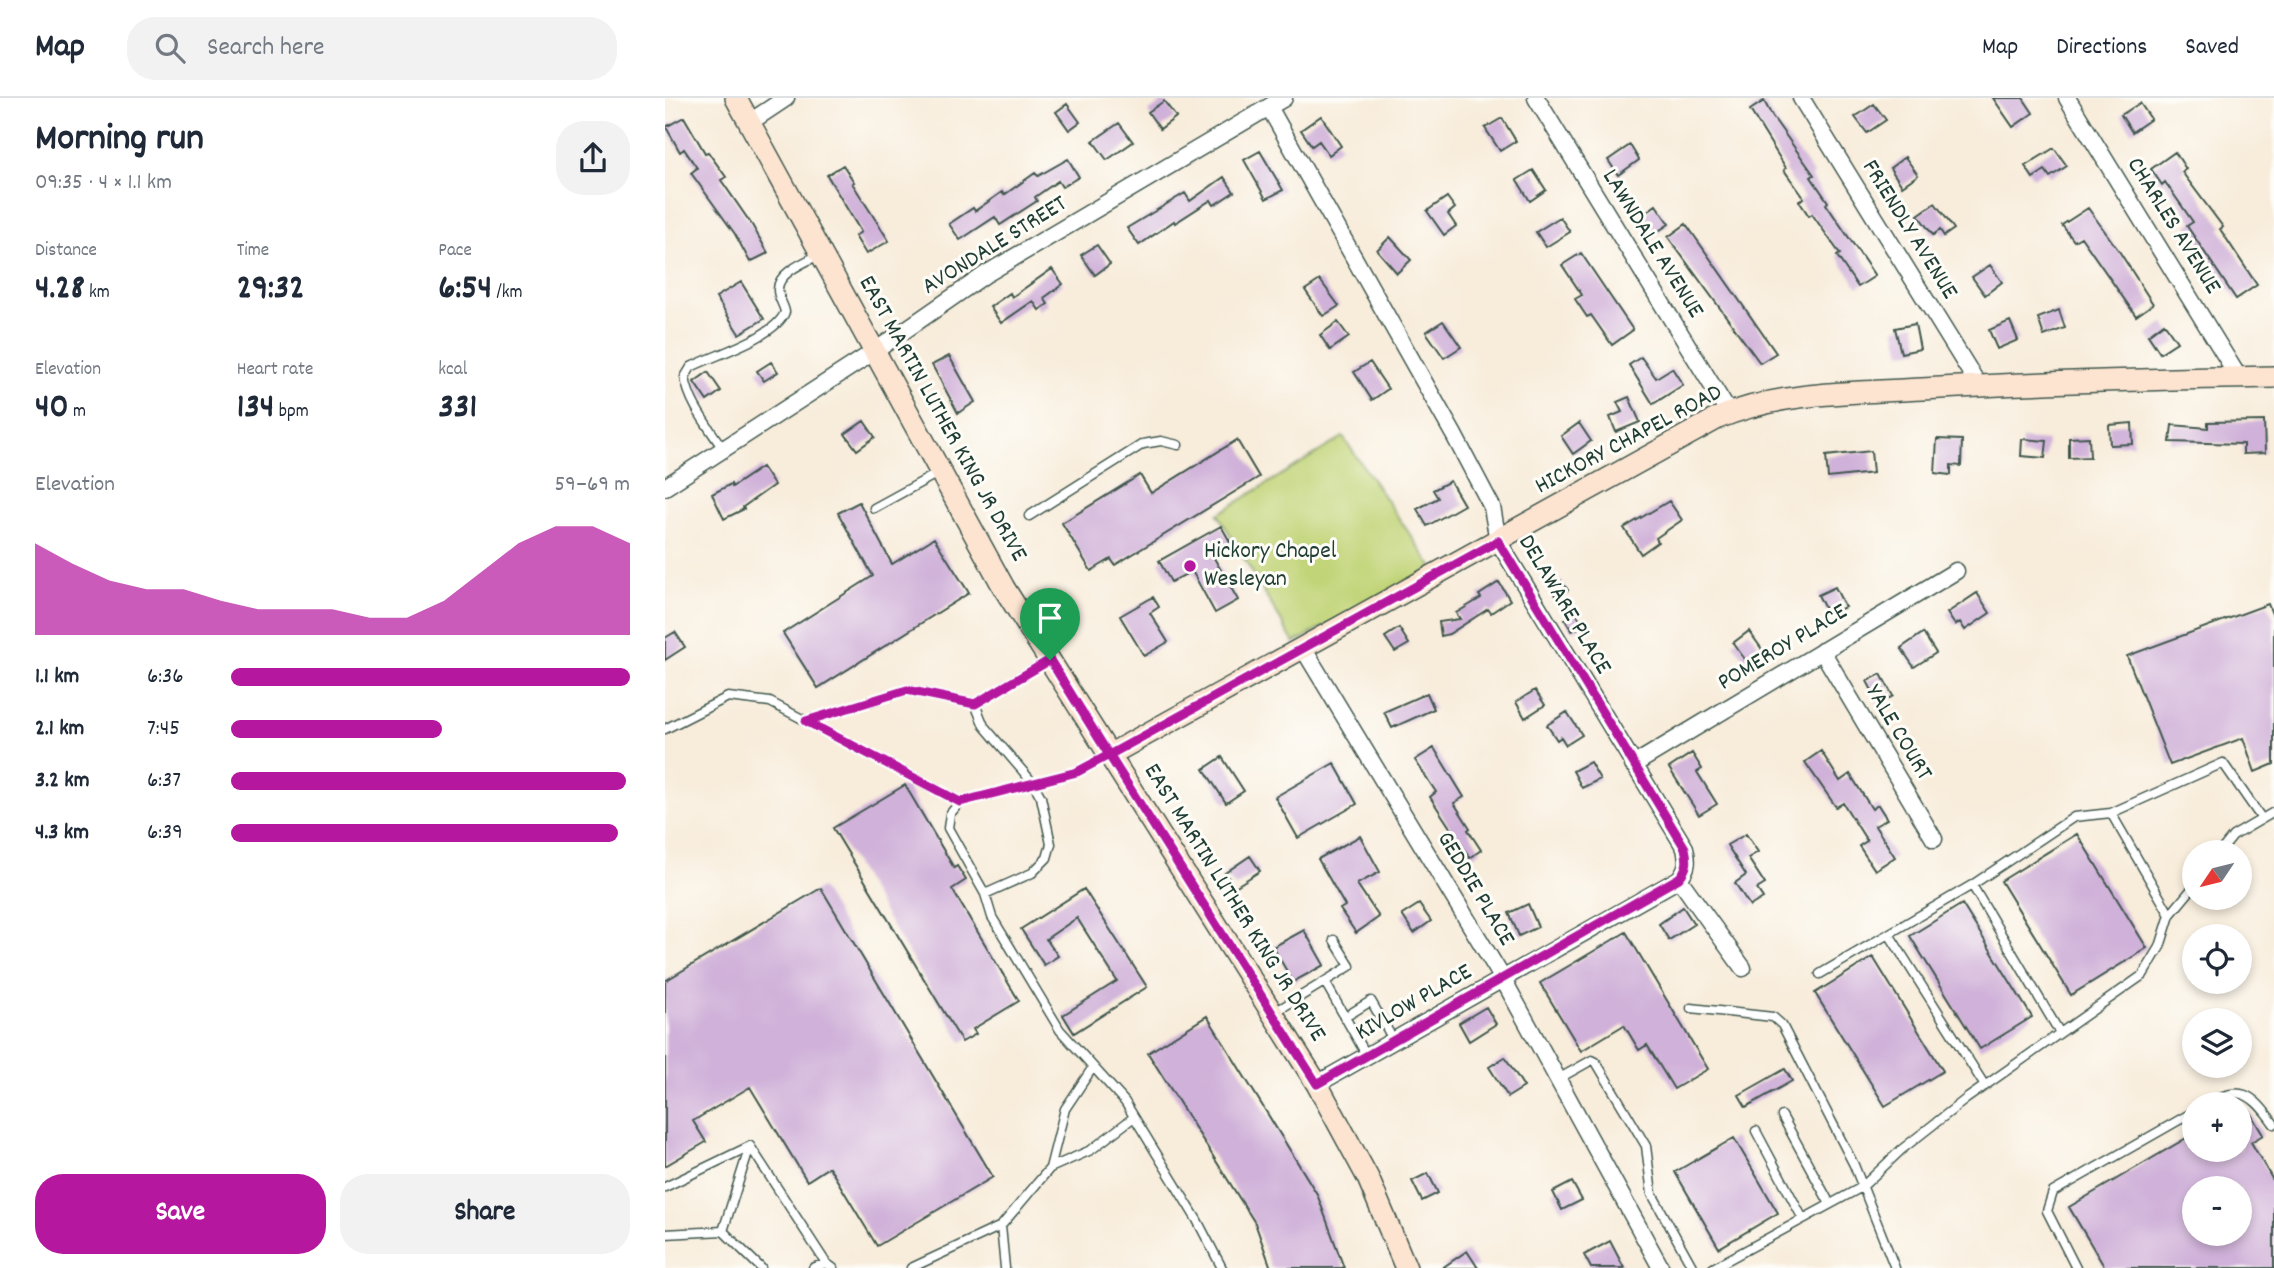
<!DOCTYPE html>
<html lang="en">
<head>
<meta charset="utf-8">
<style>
	body { margin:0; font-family:Dekko,sans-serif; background:#f2f2f3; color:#1f2937; height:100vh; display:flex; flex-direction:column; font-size:26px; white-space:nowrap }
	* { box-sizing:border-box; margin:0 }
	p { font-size:23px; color:#747a83 }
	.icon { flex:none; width:38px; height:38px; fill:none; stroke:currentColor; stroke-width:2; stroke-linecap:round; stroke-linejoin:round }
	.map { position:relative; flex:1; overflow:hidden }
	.details { display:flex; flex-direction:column; background:#fff; width:665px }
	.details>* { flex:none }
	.needle { width:46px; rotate:235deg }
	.buttons { position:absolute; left:1517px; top:742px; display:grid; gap:14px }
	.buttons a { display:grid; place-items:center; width:70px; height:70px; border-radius:50%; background:#fff; box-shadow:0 4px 10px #0003; font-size:35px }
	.pin { position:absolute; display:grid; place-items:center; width:60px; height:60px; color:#fff; margin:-72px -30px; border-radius:50% 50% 50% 0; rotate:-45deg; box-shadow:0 0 7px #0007 }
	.pin .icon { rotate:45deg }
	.round { display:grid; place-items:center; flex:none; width:74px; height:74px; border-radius:28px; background:#f2f2f3 }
	.overview { display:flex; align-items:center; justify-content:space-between; height:119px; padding:0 35px }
	h1 { font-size:38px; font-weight:700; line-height:52px }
	.metrics { display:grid; grid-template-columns:repeat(3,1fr); gap:10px; height:119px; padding:7px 35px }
	.metrics div { display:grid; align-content:center }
	.metrics b { font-size:35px; font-weight:700 }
	.metrics small { font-size:19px; font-weight:400 }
	.metrics p { font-size:19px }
	.chart { height:196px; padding:14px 35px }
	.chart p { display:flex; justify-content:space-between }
	.chart svg { width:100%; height:126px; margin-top:7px; fill:#b5179e; opacity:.7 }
	.cta { display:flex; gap:14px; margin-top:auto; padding:14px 35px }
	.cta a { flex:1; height:80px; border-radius:28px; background:#b5179e; color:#fff; font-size:28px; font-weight:700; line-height:80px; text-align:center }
	.cta a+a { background:#f2f2f3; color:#1f2937 }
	ul { padding:0 35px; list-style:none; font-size:23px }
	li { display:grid; grid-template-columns:112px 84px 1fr; align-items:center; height:52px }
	li i { height:18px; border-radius:9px; background:#b5179e }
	header { display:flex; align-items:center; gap:42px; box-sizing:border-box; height:98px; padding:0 35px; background:#fff; border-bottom:2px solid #e0e1e3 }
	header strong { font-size:33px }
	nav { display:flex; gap:38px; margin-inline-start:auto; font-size:24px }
	.search { width:490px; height:63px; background:#f2f2f3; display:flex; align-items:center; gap:18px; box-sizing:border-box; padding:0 24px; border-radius:28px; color:#747a83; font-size:26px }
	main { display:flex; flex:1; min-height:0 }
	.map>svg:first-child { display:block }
</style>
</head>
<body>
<header>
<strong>Map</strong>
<div class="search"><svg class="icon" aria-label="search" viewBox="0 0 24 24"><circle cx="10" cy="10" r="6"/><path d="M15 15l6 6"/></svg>Search here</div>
<nav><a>Map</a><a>Directions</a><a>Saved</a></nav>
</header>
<main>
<section class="details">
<div class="overview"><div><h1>Morning run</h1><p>09:35 · 4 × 1.1 km</p></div><a class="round"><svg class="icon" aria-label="share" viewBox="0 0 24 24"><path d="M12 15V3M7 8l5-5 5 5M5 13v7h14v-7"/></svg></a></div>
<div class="metrics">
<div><p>Distance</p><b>4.28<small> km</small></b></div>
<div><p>Time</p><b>29:32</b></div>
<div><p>Pace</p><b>6:54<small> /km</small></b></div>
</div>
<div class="metrics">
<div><p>Elevation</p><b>40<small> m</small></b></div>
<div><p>Heart rate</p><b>134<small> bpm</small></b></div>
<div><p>kcal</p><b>331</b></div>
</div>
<div class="chart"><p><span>Elevation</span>59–69 m</p>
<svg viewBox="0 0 160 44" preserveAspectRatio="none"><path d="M0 44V12L10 19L20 25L30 28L40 28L50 32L60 35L70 35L80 35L90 38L100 38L110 32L120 22L130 12L140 6L150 6L160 12V44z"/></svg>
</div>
<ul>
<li><b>1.1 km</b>6:36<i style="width:100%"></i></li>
<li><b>2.1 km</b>7:45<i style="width:53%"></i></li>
<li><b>3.2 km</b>6:37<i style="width:99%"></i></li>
<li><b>4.3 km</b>6:39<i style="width:97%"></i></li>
</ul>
<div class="cta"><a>Save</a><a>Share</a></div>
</section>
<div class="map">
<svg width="1609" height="1170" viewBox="0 0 1609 1170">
	<rect width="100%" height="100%" fill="#fdfcf7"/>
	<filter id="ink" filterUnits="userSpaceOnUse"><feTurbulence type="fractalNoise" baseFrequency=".0143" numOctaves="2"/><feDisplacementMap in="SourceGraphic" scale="14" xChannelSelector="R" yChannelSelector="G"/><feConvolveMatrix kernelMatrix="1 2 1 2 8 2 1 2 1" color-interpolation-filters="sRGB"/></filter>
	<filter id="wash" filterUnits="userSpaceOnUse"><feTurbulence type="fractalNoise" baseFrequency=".00686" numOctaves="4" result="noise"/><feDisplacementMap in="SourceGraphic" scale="28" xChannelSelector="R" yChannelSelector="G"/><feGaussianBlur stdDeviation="1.57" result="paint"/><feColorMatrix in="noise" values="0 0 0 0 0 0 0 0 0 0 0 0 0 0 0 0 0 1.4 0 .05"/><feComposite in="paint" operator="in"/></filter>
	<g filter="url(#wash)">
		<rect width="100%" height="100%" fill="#f8ecda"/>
		<path fill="#c1d477" stroke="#708856" stroke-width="2" d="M678,339L768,470L629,545L553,416Z"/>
		<g id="blocks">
			<path fill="#d0b1d9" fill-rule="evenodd" d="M1328,0H1358L1368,15L1348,29Z
				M499,3L511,19L495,31L483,14Z
				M1099,3L1107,18L1149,77L1146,79L1163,104L1161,106L1210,178L1193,189L1172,158L1175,156L1147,116L1144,118L1134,103L1139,100L1119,72L1121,70L1085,12Z
				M1475,5L1486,21L1467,34L1456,17Z
				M402,6L415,24L404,32L391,14Z
				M1209,6L1221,22L1202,35L1190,19Z
				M656,18L676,48L664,57L654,43L647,48L636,32Z
				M19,19L40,55L43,54L61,79L56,82L87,127L103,155L85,164L70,136L26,75L32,70L19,51L15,54L1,29Z
				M837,20L851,43L835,53L820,30Z
				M454,25L468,44L442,62L428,43Z
				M965,47L974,62L953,77L943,62Z
				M1389,50L1402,68L1385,79L1380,72L1368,80L1360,68Z
				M595,53L618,92L601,101L579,62Z
				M1510,54L1521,71L1517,74L1558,129L1555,131L1592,187L1571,201L1522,128L1528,124L1500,84L1497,87L1486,71Z
				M1240,59L1253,77L1237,88L1225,70Z
				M403,61L414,79L397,89L393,83L370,99L372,103L335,127L330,119L295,142L284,126L308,110L310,113L337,94L339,97L370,75L373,78Z
				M178,67L189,84L187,85L224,143L201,156L190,138L196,134L162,77Z
				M868,72L881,92L865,103L852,82Z
				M559,79L569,94L549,107L546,102L510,125L509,123L474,147L462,130L520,95L525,103Z
				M782,99L790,110L783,116L791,128L779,137L762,113Z
				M1270,105L1289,131L1279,138L1275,132L1268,137L1253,117Z
				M991,107L1004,126L989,136L977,117Z
				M1423,110L1454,153L1488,206L1471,218L1416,139L1409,143L1397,127Z
				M895,119L905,134L881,149L871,134Z
				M1021,126L1111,255L1095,265L1003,139Z
				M725,139L746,162L732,175L712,152Z
				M432,147L445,166L430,177L416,157Z
				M916,155L968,232L947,247L926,217L922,219L910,201L917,197L897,167Z
				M1325,167L1337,184L1320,197L1307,179Z
				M387,171L398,186L379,200L383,206L374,212L368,203L336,225L325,209L345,195L347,199Z
				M655,182L674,208L658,218L640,192Z
				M76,184L99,221L74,236L51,199Z
				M1394,212L1400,230L1379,238L1373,220Z
				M778,223L796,249L779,260L761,234Z
				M1345,223L1353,242L1332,251L1324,232Z
				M673,224L684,239L665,252L655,237Z
				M1499,225L1512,244L1495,255L1483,237Z
				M1250,226L1255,251L1236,255L1230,230Z
				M284,258L310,304L293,315L267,267Z
				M976,259L991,280L1007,270L1018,287L988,306L964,267Z
				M106,264L113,274L99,283L92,273Z
				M705,264L723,291L707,302L689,274Z
				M43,274L56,293L42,303L29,284Z
				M964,299L975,324L951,334L945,319L957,314L952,304Z
				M199,323L210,339L192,352L180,336Z
				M1599,323L1600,355L1578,356V346L1505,344L1507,327L1543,330V324Z
				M914,325L926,343L908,356L896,338Z
				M1467,325L1468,346L1445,347L1444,327Z
				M1424,339L1425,359L1404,360V340Z
				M1272,341L1297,342L1296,368L1286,367V377L1270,375Z
				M1357,341L1382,343L1380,360L1356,358Z
				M572,342L594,379L450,467L446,461L426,473L397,425L475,377L486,395Z
				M1206,353L1208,375L1163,380L1161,358Z
				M97,369L109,387L78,409L79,411L59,421L47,396L66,386L67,389Z
				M785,383L799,407L762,428L752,411L773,400L768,392Z
				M1004,403L1017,422L991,440L993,444L976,456L959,430Z
				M194,404L227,466L269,440L304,495L153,590L118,535L208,478L173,415Z
				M556,428L568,449L549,460L573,502L550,515L527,473L506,484L494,463Z
				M896,483L903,492L893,500L886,491Z
				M834,484L845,502L826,515L823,511L784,536L776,538L774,524L795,521L791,515L816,500L814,497Z
				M1170,489L1180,509L1163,517L1153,497Z
				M1312,495L1325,515L1300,532L1295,524L1290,527L1282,515Z
				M488,499L494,509L485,515L503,544L479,558L455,518Z
				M1603,506L1609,521V666L1590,674L1578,640L1505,667L1462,558Z
				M911,515L918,527L907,533L900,522Z
				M734,530L744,546L730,554L720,539Z
				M1084,533L1101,557L1085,568L1068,545Z
				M10,534L20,549L0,562V540Z
				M1258,535L1271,555L1249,569L1236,550Z
				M1216,576L1228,598L1214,606L1202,583Z
				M870,592L880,607L860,620L851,604Z
				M762,595L769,611L727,630L719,614Z
				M902,614L917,637L901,647L896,639L892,642L882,627Z
				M769,650L799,699L789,705L805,730L803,732L816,752L805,760L765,699L771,694L750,662Z
				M1156,653L1175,683L1185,676L1207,711L1213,707L1222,721L1210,728L1230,759L1210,772L1194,748L1202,743L1178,705L1171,709L1140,664Z
				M1027,655L1037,671L1032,674L1052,706L1034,717L1004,670Z
				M557,659L579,693L561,705L539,671Z
				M925,664L935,681L917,690L908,673Z
				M669,665L692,706L633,740L610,699Z
				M240,687L289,770L292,768L301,782L287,791L354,903L308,931L311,936L297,944L168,730Z
				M1081,736L1093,754L1083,760L1100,786L1092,791L1098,800L1085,808L1070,785L1081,777L1062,747Z
				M1412,736L1482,850L1406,897L1336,783Z
				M695,738L715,774L692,786L714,819L691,835L675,811L680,808L653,761Z
				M585,758L595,773L570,789L560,775Z
				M156,790L328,1079L212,1148L164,1069L142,1083L85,989L28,1023L41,1044L0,1068V883Z
				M419,791L482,889L409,935L398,917L452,883L412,820L381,841L393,858L379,867L356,831Z
				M754,806L766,823L749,835L737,817Z
				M863,806L873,829L854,838L844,815Z
				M1297,806L1367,919L1315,951L1245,838Z
				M1018,809L1029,826L1004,842L994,826Z
				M639,832L659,867L628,884L608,849Z
				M961,834L1043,971L1009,991L982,947L974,952L959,927L916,953L875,885Z
				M1208,859L1278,973L1220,1008L1150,895Z
				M821,909L831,926L804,943L794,925Z
				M542,918L652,1096L679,1170H606L590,1125L483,955Z
				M840,959L859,989L843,999L824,969Z
				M1120,971L1127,983L1081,1009L1074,997Z
				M1584,1013L1598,1037L1586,1044L1609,1084V1170H1440L1404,1109L1530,1035V1052H1575V1019ZM1530,1090H1575V1136H1530Z
				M1069,1040L1113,1115L1054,1150L1010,1074Z
				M763,1075L773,1095L757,1103L747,1083Z
				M907,1084L917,1102L897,1112L888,1094Z
				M945,1143L959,1170H926L919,1157Z
				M802,1153L813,1170H777Z"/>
		</g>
	</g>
	<g filter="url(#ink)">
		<use href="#blocks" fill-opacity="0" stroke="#40574d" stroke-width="2"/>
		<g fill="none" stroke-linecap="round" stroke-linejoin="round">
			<defs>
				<path id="lane" d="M58,351C44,329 24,306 20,279L26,269C49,257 111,239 120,214C119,207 113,200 113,192C112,174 143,163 156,156
					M209,410L273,375
					M364,418L478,346L496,343L513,347
					M310,606L319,628L368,685L376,699L386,746L382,760L367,775L320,796
					M141,623L242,592L310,606L382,563
					M0,631L63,599L105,604L295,704
					M442,658L412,674L295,704L285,716L283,730L320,796L327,819L395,932L460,1004L532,1122L557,1170
					M1446,715L1558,665L1597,721
					M1555,754L1568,738L1609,714
					M1505,817L1530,787
					M1224,836L1320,988
					M1155,876L1307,787
					M660,884L702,958
					M1026,910L1108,919L1117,927L1189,1067L1230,1170
					M610,914L685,868L669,842
					M680,919L706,903L729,943
					M428,969L400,1011L385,1070L426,1052L469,1019
					M893,981L927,962L931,964L981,1048L987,1096L1028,1170
					M1541,1006C1575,986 1587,995 1609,1026
					M1117,1018L1165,1106
					M1091,1033L1138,1121
					M0,1089L85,1048L161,1165
					M58,1133L85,1048
					M0,1136L58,1133L96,1170
					M148,1170L161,1165L168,1170
					M246,1170L336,1128
					M340,1170L336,1128L385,1070
					M1048,1170L1197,1089L1236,1052L1301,1001L1478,877L1495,849L1505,817L1446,715L1409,719L1307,787L1395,935
					M1411,1170L1382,1113L1388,1094L1530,1013"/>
				<path id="street" d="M871,0L1064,315
					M1136,0L1314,288
					M1402,0L1574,280
					M604,9L789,337L827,409L833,443L1020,750C1023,763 1023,770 1014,781L652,986
					M85,24L121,0
					M0,389L210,253L321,176L619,0
					M638,550L838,881L996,1170
					M1157,553L1269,741
					M968,667L1291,473
					M1014,781L1078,870"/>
				<path id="secondary" d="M71,0L339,490L652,986L703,1080L741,1170
					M444,657L1053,320C1117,293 1189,295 1257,291C1374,284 1492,281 1609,279"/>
			</defs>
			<use href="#lane" stroke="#40574d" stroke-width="11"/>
			<use href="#street" stroke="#40574d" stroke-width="19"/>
			<use href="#secondary" stroke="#40574d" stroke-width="24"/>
			<use href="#lane" stroke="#fff" stroke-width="8"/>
			<use href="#street" stroke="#fff" stroke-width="16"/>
			<use href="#secondary" stroke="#fde4d1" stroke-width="21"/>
		</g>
	</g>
	<g fill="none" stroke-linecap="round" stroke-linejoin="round" filter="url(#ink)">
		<defs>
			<path id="route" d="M385,562L310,606L242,592L141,623L295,704L412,674L444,657L652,986L1014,780C1023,770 1023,763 1020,750L833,443L444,657L385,562"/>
		</defs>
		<use href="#route" stroke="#fff" stroke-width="14"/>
		<use href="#route" stroke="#b5179e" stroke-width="9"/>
	</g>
	<circle fill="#b5179e" stroke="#fdfcf7" stroke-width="2.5" cx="525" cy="468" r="7"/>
	<g text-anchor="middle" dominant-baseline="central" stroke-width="6" stroke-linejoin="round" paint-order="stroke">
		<g font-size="24" fill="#1f3d34" stroke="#fdfcf7">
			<text transform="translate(1508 128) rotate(58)">CHARLES AVENUE</text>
			<text transform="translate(1244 132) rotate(58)">FRIENDLY AVENUE</text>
			<text transform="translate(987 146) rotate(58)">LAWNDALE AVENUE</text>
			<text transform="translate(330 148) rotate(-32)">AVONDALE STREET</text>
			<text transform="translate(277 321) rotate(61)">EAST MARTIN LUTHER KING JR DRIVE</text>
			<text transform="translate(964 342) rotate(-28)">HICKORY CHAPEL ROAD</text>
			<text transform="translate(899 507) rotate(59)">DELAWARE PLACE</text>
			<text transform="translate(1118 550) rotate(-31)">POMEROY PLACE</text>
			<text transform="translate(1233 635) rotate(59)">YALE COURT</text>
			<text transform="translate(810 791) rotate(59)">GEDDIE PLACE</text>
			<text transform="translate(569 805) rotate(58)">EAST MARTIN LUTHER KING JR DRIVE</text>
			<text transform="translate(749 905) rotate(-30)">KIVLOW PLACE</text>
		</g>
		<g font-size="24" fill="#1f3d34" stroke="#fdfcf7" text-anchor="start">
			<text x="539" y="454">Hickory Chapel<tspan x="539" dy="28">Wesleyan</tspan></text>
		</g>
	</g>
</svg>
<div class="buttons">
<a><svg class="needle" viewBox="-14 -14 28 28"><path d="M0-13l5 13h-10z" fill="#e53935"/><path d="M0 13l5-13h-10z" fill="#747a83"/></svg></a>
<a><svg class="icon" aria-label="locate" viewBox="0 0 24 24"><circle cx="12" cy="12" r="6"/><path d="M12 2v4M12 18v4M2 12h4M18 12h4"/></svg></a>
<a><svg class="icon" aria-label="layers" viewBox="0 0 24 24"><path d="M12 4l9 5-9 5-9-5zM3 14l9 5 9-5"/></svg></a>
<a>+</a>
<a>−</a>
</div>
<div class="pin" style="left:385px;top:562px;background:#1e9e55"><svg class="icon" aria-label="arrive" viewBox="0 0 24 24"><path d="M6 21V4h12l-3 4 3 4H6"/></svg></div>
</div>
</main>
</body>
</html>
